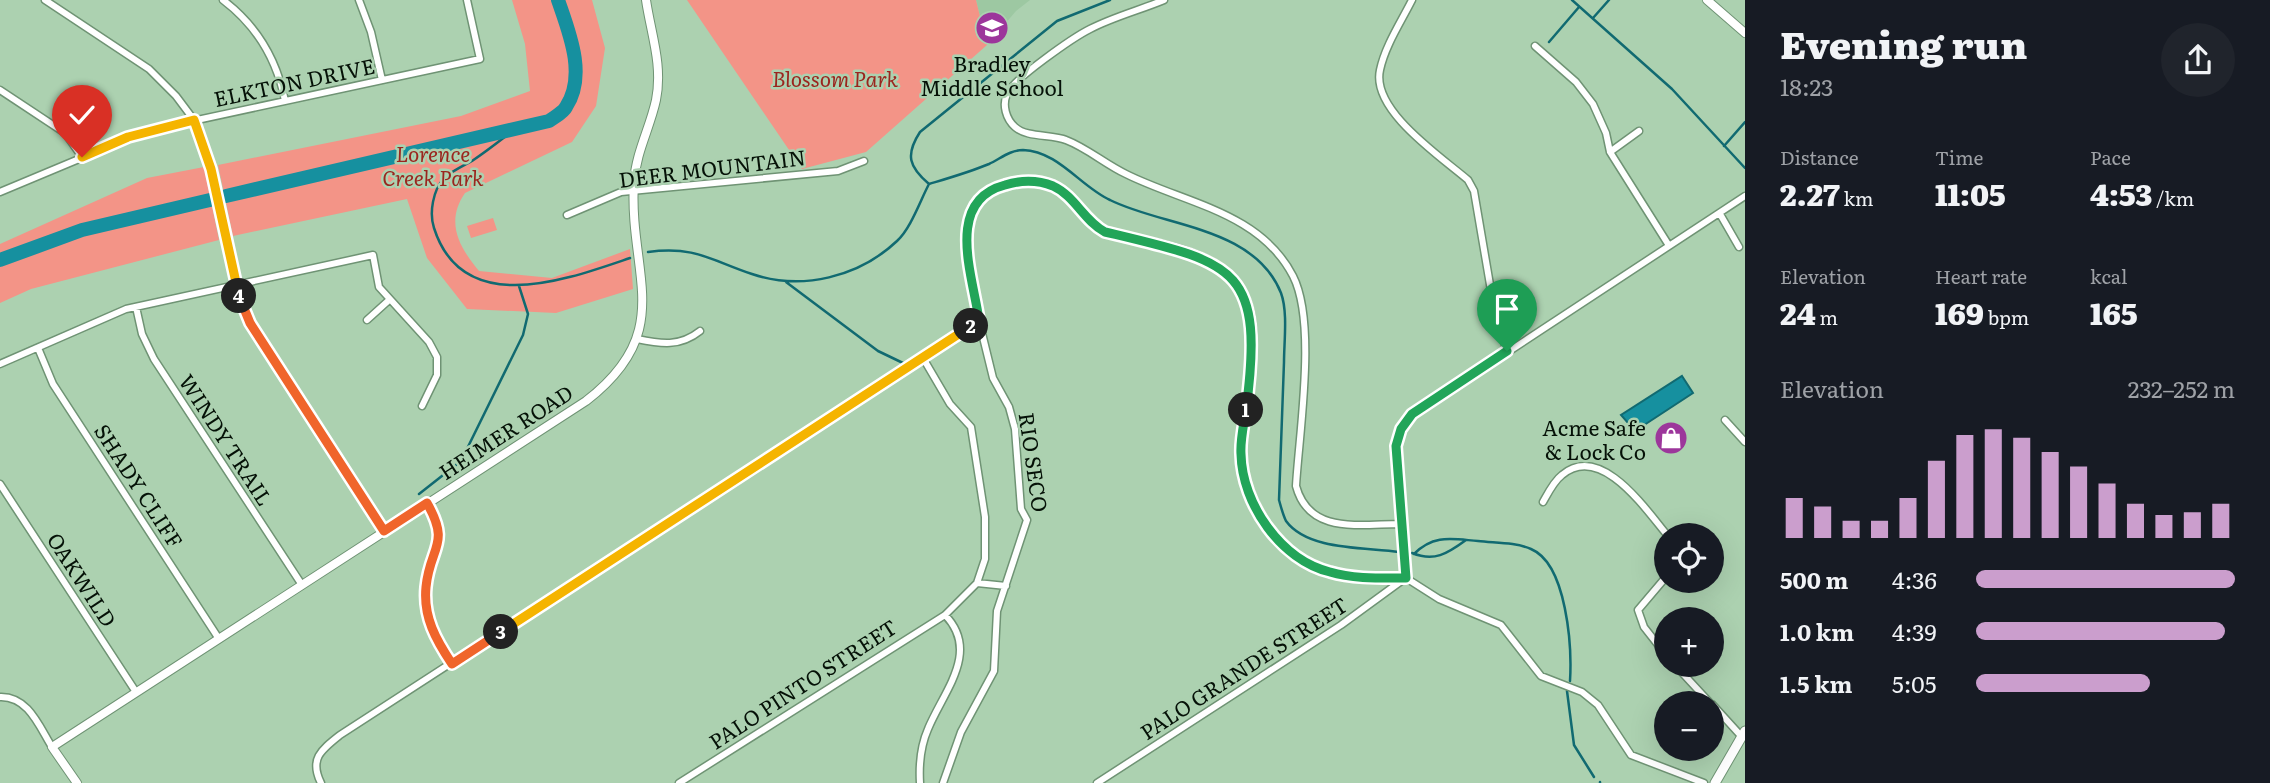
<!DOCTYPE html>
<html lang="en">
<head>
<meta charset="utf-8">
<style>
	body { margin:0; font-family:Literata,serif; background:#20242c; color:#f1f3f6; height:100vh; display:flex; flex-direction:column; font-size:26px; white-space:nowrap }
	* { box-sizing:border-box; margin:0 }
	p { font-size:23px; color:#9ea1a6 }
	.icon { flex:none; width:38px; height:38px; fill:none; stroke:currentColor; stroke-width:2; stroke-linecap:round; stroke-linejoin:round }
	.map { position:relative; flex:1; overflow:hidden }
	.sheet { display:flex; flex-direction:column; background:#171b24; width:525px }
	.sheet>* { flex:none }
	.buttons { position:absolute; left:1654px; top:523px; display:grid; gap:14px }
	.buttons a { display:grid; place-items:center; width:70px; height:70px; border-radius:50%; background:#171b24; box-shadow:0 7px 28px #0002; font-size:35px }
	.pin { position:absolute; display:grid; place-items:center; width:60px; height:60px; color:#fff; margin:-72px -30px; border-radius:50% 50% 50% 0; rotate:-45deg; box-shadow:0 0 7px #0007 }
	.pin .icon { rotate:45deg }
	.km { position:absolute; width:35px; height:35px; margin:-18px; border-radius:50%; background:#222; color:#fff; font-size:19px; line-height:35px; text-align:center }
	.round { display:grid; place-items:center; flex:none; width:74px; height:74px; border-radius:37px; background:#20242c }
	.headline { display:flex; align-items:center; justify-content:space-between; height:119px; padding:0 35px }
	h1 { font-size:38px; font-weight:800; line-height:52px }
	.metrics { display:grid; grid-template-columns:repeat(3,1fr); gap:10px; height:119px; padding:7px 35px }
	.metrics div { display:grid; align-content:center }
	.metrics b { font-size:30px; font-weight:800 }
	.metrics small { font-size:19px; font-weight:400 }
	.metrics p { font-size:19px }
	.chart { height:196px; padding:14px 35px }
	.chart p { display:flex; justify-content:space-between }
	.chart svg { width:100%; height:126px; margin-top:7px; stroke:#cb9ecd; stroke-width:6 }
	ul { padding:0 35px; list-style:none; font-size:23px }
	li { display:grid; grid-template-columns:112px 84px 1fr; align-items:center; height:52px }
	li i { height:18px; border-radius:9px; background:#cb9ecd }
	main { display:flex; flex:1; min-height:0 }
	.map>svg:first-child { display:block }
</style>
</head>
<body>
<main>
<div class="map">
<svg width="1745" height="783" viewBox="0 0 1745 783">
	<rect width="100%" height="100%" fill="#acd1b0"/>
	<path fill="#9dc8a2" d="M976,0H1030L1016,11L987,45Z"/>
	<path fill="#f39487" d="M512,0H592L605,48L596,106L572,142L465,193C445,222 459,247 479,271L552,278L630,249L633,289L556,313L467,309L427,258L407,199L233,236L218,165L461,116L530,91L525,44Z
		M687,0H976L987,45L866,152L802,169Z
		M204,167L219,240L31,289L0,303V244L147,178Z
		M493,218L497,230L471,238L467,226Z"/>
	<path fill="#16909f" stroke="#116a71" stroke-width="2" d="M1682,376L1693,393L1635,431L1621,415Z"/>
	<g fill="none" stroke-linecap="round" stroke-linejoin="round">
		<path stroke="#116a71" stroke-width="2.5" d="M1572,0L1672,89L1745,168
			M1593,18L1609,0
			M1549,42L1579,7
			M515,129C501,140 487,151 472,161C463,166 452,171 444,178C433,190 429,213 434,228C463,319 568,279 630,258
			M1724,146L1745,122
			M929,184C909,167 905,155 920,132L1057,21L1110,0
			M648,252C696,246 710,260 752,274C802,291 859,277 897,241C911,228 920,201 929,184C949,178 970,172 989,164C1000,159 1010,150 1023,150C1058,151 1081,187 1110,200C1164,227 1254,226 1281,293C1288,312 1284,342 1284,362C1282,408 1281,454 1279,500C1281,507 1283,515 1286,521C1308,551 1366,547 1399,552
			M786,282L878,351L903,363
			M419,494L461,461L523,335L528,314L519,286
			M1412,553C1434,562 1447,554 1466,540
			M1414,554C1434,534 1452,539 1478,541C1495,543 1515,542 1531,549C1567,564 1572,647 1570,681
			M1567,691L1574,745L1594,777
			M1600,782V783"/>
		<path stroke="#16909f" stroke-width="14" d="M226,196L549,121C554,117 563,113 566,107C587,75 569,32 558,0
			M0,260L82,230L210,200"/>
		<defs>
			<path id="minor" d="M45,0L149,69L176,96L194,120L211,169L246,317L384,531
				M223,0C256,25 277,60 285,101
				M359,0L371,32L382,80
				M1164,0C1140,10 1113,17 1090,29C1074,37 1013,79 1007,94C1002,105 1006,119 1015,127C1027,138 1052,134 1066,140C1087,148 1105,164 1126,174C1184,203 1260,212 1293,276C1317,323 1299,433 1296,486C1309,535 1360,524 1400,524
				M1412,0C1401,22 1385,46 1380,70C1371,110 1440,156 1468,180L1474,191L1495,314L1507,351
				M1535,46L1576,82L1593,104L1606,133L1610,152L1668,244
				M0,90L65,133L82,157
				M1610,152L1639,131
				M0,192L146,131L480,59L467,0
				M1720,214L1739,247
				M567,215L621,192L838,171L864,161
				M136,307L142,334L154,359L302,585
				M367,320L388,301
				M637,339C661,344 680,347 700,331
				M38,348L53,384L219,639
				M0,364L126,309L373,255L379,287L429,342L437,357V375L422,406
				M1725,420L1745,442
				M0,484L136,692
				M1543,502C1548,493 1554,481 1562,475C1601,442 1646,510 1668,536
				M427,503C451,545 430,546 426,587C423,617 436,640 452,664
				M1666,577L1638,610L1644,627L1666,655
				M1406,578L1396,446L1406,419L1745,196
				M1406,578L1439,599L1501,625L1541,676L1582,692L1598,705L1631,755L1704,783
				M977,583L1006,586
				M1675,665L1711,704
				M0,697C28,696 39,726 52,747
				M1712,704L1742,737
				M321,783C309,759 321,750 340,735L980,320
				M679,783L945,615L977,583L985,559V517L971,427L950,404L923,358
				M920,783C919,766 921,745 928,729C943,692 981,652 945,615
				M943,783L961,732L994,671L997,611L1027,520L1021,509L1015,429L1009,407L993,378L981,329L966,237L967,219L977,201L992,188L1016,182H1039L1064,193L1095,226L1105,232C1144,241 1200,246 1230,275C1277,321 1238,399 1241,454C1241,472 1249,488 1256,504C1286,572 1338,578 1406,578
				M1097,783L1341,625L1404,579"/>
			<path id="tertiary" d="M1707,0L1745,33
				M77,783L52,747L586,401C678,330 628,274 634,182C636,152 650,128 656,100C663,65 651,34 646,0"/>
			<path id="secondary" d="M1715,783L1745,731"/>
		</defs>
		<use href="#minor" stroke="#6f9374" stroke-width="9"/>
		<use href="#tertiary" stroke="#6f9374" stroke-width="10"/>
		<use href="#secondary" stroke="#6f9374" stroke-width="11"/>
		<use href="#minor" stroke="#fff" stroke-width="6"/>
		<use href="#tertiary" stroke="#fff" stroke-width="8"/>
		<use href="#secondary" stroke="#fff" stroke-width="9"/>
	</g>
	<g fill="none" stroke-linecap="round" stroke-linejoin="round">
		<defs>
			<path id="split-1" d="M1246,410C1244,424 1240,440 1241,454C1242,504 1281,560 1330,572C1353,579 1381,578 1406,578L1396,446L1401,429L1412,414L1507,351"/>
			<path id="split-2" d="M971,326L979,320C973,276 944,201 1005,185C1021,180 1038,180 1053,186C1075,196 1084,221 1105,232C1235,263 1265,266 1246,410"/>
			<path id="split-3" d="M501,632L971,326"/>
			<path id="split-4" d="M239,296L250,323L384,531L427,503C451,545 430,546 426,587C423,617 436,640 452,664L501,632"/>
			<path id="split-5" d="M82,157L128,137L194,120L211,169L239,296"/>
		</defs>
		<use href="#split-1" stroke="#fff" stroke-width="14"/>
		<use href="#split-2" stroke="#fff" stroke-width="14"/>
		<use href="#split-3" stroke="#fff" stroke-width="14"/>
		<use href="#split-4" stroke="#fff" stroke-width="14"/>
		<use href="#split-5" stroke="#fff" stroke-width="14"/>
		<use href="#split-1" stroke="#22a559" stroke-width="9"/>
		<use href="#split-2" stroke="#22a559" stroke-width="9"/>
		<use href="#split-3" stroke="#f5b400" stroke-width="9"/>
		<use href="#split-4" stroke="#f0652b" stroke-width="9"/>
		<use href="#split-5" stroke="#f5b400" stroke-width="9"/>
	</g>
	<defs>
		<symbol id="school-disc" viewBox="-11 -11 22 22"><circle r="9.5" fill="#9c369b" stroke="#acd1b0"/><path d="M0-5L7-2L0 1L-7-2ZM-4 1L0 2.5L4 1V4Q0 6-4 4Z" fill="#fff"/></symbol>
		<symbol id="shop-disc" viewBox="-11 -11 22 22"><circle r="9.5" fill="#9c369b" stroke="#acd1b0"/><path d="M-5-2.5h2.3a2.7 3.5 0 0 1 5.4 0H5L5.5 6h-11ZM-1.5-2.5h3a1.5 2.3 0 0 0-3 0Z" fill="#fff"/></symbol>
	</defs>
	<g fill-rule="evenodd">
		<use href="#school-disc" x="973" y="9" width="38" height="38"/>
		<use href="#shop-disc" x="1652" y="419" width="38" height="38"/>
	</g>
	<g text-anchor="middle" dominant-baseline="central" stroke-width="5" stroke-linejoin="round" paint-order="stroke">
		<g font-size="21" fill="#051107" stroke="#acd1b0">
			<text x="992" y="62">Bradley<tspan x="992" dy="24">Middle School</tspan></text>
			<text x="1646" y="426" text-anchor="end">Acme Safe<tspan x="1646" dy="24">&amp; Lock Co</tspan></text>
		</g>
		<g font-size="21" font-style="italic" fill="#9b251e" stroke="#acd1b0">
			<text x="835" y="77">Blossom Park</text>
			<text x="433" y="152">Lorence<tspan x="433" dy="24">Creek Park</tspan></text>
		</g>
		<g font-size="21" fill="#051107" stroke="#acd1b0">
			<text transform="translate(294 81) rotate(-12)">ELKTON DRIVE</text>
			<text transform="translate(712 167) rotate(-7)">DEER MOUNTAIN</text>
			<text transform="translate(505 431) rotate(-33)">HEIMER ROAD</text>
			<text transform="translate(227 439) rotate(57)">WINDY TRAIL</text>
			<text transform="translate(1035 462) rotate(82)">RIO SECO</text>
			<text transform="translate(140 485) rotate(57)">SHADY CLIFF</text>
			<text transform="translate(83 579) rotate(57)">OAKWILD</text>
			<text transform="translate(1243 667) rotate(-33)">PALO GRANDE STREET</text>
			<text transform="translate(802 683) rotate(-33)">PALO PINTO STREET</text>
		</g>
	</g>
</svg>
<div class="buttons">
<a><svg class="icon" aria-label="locate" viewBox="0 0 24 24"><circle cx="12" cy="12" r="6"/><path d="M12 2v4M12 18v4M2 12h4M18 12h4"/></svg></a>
<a>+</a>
<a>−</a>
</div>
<div class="pin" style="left:1507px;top:351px;background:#1e9e55"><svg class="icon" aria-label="arrive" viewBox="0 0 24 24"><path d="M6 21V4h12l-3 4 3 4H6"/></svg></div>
<div class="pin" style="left:82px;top:157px;background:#d93025"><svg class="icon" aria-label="check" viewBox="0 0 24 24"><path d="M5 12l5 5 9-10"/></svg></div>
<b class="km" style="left:1246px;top:410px">1</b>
<b class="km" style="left:971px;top:326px">2</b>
<b class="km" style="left:501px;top:632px">3</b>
<b class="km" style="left:239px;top:296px">4</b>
</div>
<section class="sheet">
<div class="headline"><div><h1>Evening run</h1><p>18:23</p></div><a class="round"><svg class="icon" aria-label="share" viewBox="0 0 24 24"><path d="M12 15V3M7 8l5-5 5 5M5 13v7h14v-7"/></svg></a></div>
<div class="metrics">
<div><p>Distance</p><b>2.27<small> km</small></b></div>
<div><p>Time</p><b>11:05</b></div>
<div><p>Pace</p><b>4:53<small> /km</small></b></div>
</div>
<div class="metrics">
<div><p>Elevation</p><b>24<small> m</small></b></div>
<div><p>Heart rate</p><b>169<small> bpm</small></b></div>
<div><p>kcal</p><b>165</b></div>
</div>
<div class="chart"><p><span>Elevation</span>232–252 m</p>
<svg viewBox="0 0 160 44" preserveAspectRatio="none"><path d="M5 44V30M15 44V33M25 44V38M35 44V38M45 44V30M55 44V17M65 44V8M75 44V6M85 44V9M95 44V14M105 44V19M115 44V25M125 44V32M135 44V36M145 44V35M155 44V32"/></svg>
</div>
<ul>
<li><b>500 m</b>4:36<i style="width:100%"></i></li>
<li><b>1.0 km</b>4:39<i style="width:96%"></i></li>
<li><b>1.5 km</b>5:05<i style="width:67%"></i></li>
</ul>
</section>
</main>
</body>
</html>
